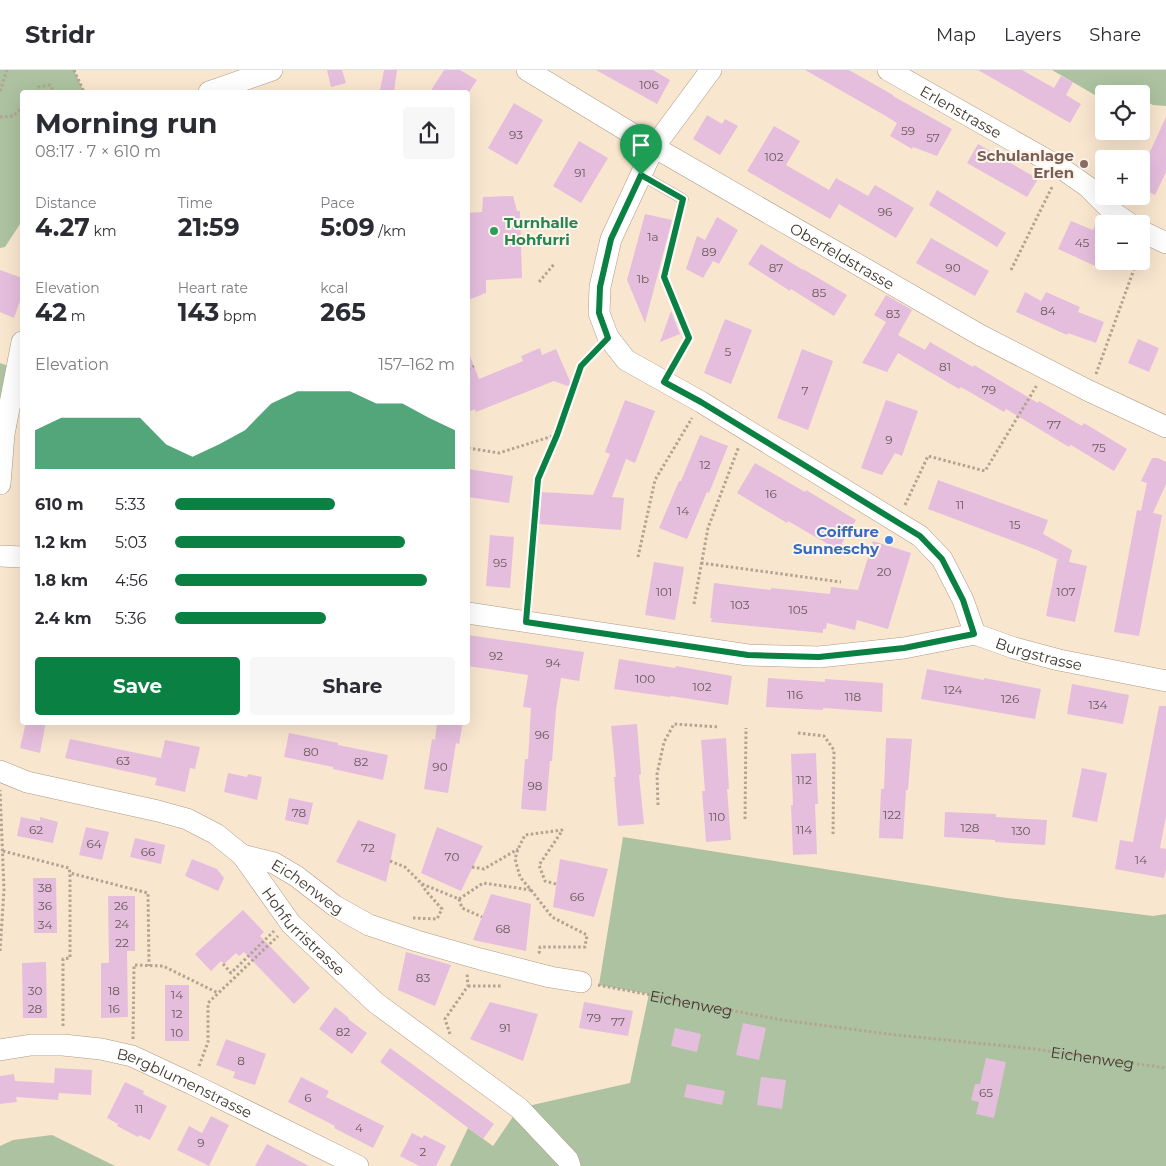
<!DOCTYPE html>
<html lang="en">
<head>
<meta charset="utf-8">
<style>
	body { margin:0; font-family:Montserrat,sans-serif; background:#f7f7f7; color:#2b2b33; height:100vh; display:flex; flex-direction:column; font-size:19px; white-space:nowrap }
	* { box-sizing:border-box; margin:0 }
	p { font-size:16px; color:#7c7c81 }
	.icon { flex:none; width:28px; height:28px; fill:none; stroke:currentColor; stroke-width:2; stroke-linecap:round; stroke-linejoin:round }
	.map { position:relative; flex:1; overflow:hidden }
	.details { position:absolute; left:20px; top:20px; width:450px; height:635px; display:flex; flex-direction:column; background:#fff; border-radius:5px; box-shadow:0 5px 20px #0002 }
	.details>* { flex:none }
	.tools { position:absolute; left:1095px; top:15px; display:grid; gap:10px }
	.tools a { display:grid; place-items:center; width:55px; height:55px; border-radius:5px; background:#fff; box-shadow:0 5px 20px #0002; font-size:25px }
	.pin { position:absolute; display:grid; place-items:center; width:42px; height:42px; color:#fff; margin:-51px -21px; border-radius:50% 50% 50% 0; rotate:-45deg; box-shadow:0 0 5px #0007 }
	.pin .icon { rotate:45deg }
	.round { display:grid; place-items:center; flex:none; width:52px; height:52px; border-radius:5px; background:#f7f7f7 }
	.head { display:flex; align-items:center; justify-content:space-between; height:85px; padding:0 15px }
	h1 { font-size:28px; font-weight:700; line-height:38px }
	.figures { display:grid; grid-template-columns:repeat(3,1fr); gap:8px; height:85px; padding:5px 15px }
	.figures div { display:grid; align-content:center }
	.figures b { font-size:25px; font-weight:700 }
	.figures small { font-size:14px; font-weight:400 }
	.figures p { font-size:14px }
	.chart { height:140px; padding:10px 15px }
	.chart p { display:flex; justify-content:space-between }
	.chart svg { width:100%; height:90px; margin-top:5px; fill:#0b8043; opacity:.7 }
	.cta { display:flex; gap:10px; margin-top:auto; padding:10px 15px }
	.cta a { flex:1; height:58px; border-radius:5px; background:#0b8043; color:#fff; font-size:20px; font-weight:700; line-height:58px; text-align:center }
	.cta a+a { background:#f7f7f7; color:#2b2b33 }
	ul { padding:0 15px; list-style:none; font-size:16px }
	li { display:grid; grid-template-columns:80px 60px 1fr; align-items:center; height:38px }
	li i { height:12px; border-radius:6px; background:#0b8043 }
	header { display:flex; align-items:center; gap:30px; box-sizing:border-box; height:70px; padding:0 25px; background:#fff; border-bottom:1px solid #e1e1e2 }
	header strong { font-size:24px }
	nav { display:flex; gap:28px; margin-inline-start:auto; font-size:18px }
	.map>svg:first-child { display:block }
</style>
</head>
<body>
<header>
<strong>Stridr</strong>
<nav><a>Map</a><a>Layers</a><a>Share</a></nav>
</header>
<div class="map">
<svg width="1166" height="1096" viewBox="0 0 1166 1096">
	<rect width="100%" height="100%" fill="#f9e6cf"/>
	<path fill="#acc2a0" d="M0,0H74L84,22H22V151L5,177L0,178Z
		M1052,0H1166V36L1153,35L1141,29V24H1130L1122,20H1106L1100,28Z
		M0,293L16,299L0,364Z
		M623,767L1007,828L1153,846L1166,844V1096H450L468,1058L493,1076L519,1038L630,1013L649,924L599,915Z
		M52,1065L115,1096H0V1076L13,1070Z"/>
	<path fill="#e5bedd" d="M327,0H342L346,13L331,17Z
		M384,0H397L394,22L380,20Z
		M444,0H460L477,10L469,22H430Z
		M596,0H653L670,10L657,34Z
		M805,0H849L893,25V26L952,59L937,86L913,77L912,79L890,66L897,53L884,45Z
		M978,0H1022L1054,18L1061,6L1073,12L1066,25L1081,34L1070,53Z
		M514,33L543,50L517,95L488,78Z
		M707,45L722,54L725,49L738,56L720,85L693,69Z
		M1166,47V102L1155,125L1141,118V83L1148,86Z
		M774,56L800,71L786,95L829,120L836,108L868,126L875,115L914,138L896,168L839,134L830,149L747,101Z
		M579,71L608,88L581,133L553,116Z
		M978,74L1038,109L1027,127L967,93Z
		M937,120L1006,163L997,177L929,135Z
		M513,126L517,141H520L522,208L486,210V223L468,230V143L482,142L483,127Z
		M645,144L672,150L645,253L627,210Z
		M1099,146L1104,150V200L1058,179L1071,151L1093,160Z
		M717,147L738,160L719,194L713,191L703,208L686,199L697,166L705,170Z
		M931,168L989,201L975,226L916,193Z
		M761,174L803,200V199L847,225L834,246L791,219L790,221L748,194Z
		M0,200L22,208V225L14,248L0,242Z
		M1025,222L1041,231L1046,222L1080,237L1078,242L1104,252L1096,273L1068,263L1067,265L1016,242Z
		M886,225L912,240L898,265L925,280L930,272L973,297L974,295L1038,333L1039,331L1082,356L1084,353L1127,379L1114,401L1071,375L1069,377L1006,339L1004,342L961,317L959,319L898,283L887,302L862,293L886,252L874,245Z
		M671,241L680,264L660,272Z
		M725,249L752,260L731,314L704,303Z
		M1138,269L1159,278L1149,302L1128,293Z
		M540,278L542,285L556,279L573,318L554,311L476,342L475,339L468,342V281L479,309L523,291L521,286Z
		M802,279L833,291L808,360L777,348Z
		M625,330L655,341L635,393L626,389L612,427L624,428L621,460L539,454L541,422L593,425L610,384L605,382Z
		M886,330L918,341L902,386L895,383L882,405L861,398Z
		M700,365L728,376L709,423L707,422L687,469L659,458L679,411H681Z
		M1152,388H1158L1166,392V414L1153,443L1162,445L1139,566L1114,562L1137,440L1141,441L1147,413L1141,411Z
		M755,393L805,422L806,420L856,450L838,480L788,451L787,453L737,423Z
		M468,399L513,406L509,433L468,427Z
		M938,410L1048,450L1043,464L1072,480L1069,492L1087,496L1075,552L1046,546L1057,490H1059L1037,480L928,439Z
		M490,465L514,467L510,518L486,516Z
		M873,471L911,483L888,559L857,550L855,560L827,553L826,559H823V563L711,552L712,548H710L714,513L771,520V518L830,524L831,517L858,520Z
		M654,492L684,497L675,550L645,545Z
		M468,565L584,582L579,611L561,608L556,640L552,691H550L546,741L521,739L525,689H528L531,638L523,637L528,605L468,596Z
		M619,589L675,598L676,596L732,606L728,635L671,626L670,627L614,619Z
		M927,599L984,610V608L1041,619L1035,649L921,629Z
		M768,608L825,612V609L883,613L882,642L823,638V640L766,637Z
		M1072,614L1129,625L1123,654L1067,644Z
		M1159,636H1166V746L1160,778L1166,779V799L1164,808L1115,799L1120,770L1133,772Z
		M26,652H46L40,683L20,678Z
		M437,652H463L459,674L456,673L448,723L424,719L432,669L435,670Z
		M637,654L641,704L639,705L644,754L618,756L614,707H616L611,656Z
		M289,663L338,673V675L388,685L383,710L333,699V697L284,687Z
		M726,668L729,719H727L731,770L706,772L702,721H705L701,670Z
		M886,668L912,669L908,720H906L903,769L879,768L881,719H884Z
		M70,669L161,688L165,670L200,677L195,699L190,698L185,722L155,715L157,708L65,688Z
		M816,683L818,734H815L817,784L793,785L791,735H793L791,684Z
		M1082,698L1107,703L1097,752L1072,747Z
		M228,703L247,707L248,704L262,707L257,730L224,722Z
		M289,728L313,733L308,755L285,750Z
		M945,742L996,744V747L1047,750L1045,775L995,772V770L944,767Z
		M21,747L40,751V747L58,752L53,773L17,766Z
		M358,750L396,764L386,812L336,792Z
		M86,757L109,762L102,790L79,785Z
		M437,757L483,776L461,821L421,803Z
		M135,768L165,775L161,794L130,787Z
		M192,789L217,799L224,808L218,821L185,806Z
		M560,789L608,799L594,847L553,837Z
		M33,808H56L57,863H34Z
		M491,824L531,834L526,881L473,870Z
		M108,826H135V881H127L128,947L101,948V893H109Z
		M243,840L264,862L260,866L310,918L294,934L244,882L239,886L236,883L224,894L221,891L211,901L195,884Z
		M406,882L451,895L435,936L398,920Z
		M46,892L47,948H23L22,893Z
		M165,915H189V971H165Z
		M490,932L538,944L523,991L470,969Z
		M584,932L633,941L628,966L579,958Z
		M335,937L349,948L348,949L367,963L352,984L319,959Z
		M743,953L766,958L759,990L736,985Z
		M675,958L701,964L697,982L671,976Z
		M226,969L266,984L255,1015L233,1008L235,1002L216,995Z
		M390,978L494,1054L483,1069L380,992Z
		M986,988L1006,992L994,1048L976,1044L979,1032L971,1030L975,1014H980Z
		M55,998L92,1000L91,1025L59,1023L58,1030L16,1027L17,1032L0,1034V1006L14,1004L15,1011L54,1013Z
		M301,1007L329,1021L326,1027L384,1056L373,1078L334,1058L335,1056L288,1032Z
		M761,1007L786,1010L782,1039L757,1035Z
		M125,1012L144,1021L143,1024L167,1036L150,1070L139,1065L138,1067L117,1056L118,1054L107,1048Z
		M687,1014L725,1021L722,1035L684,1027Z
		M211,1046L229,1055L209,1096L177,1080L189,1056L202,1063Z
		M412,1063L422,1068L424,1065L446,1076L436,1096H419L400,1086Z
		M267,1074L309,1096H255Z"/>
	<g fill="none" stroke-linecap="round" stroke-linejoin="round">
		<defs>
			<path id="service" d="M641,105L683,129"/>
			<g id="minor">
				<path id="s2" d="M527,0L654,77L980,265L1087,320L1166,357"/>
				<path d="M711,0L654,77L611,169L600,217L599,243L608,267L626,290L701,332L920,466L942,489L963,530L975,564"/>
				<path id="s3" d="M888,0L1061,98L1088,117L1114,143L1130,154"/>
				<path d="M209,22L272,0"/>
				<path d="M1141,161L1166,173"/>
				<path d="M0,414L4,364L22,272"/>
				<path d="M0,486L22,487"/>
				<path id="s4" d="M468,543L748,585L819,587L904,578L975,564L1014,578L1059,590L1166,611"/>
				<path id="s5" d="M0,701L27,712L158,741L187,749L216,764L242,785L291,854L376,933L519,1038L568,1090L570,1096"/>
				<path id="s6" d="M242,785L274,793L296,806L335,836L369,855L417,871L480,889L550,907L581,912"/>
				<path id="s7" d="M0,980L31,975H63L101,979L132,986L192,1014L358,1096"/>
			</g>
		</defs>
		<use href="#service" stroke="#ad9b86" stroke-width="11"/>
		<use href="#minor" stroke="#ad9b86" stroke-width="22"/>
		<g stroke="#b3a492" stroke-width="3" stroke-dasharray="2.5 2.5" stroke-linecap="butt">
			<path d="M74,0L84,22"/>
			<path d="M0,21L7,0"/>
			<path d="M37,22L38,17L50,15L54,22"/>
			<path d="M0,47L13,46L22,38"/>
			<path d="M1011,200L1053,115"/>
			<path d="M539,212L555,193"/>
			<path d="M673,297L689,268L664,207L680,142"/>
			<path d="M468,299L474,296"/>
			<path d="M1096,304L1137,191"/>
			<path d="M468,378L499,383L556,365"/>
			<path d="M905,435L928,386L985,401L1037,315"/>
			<path d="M638,487L655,410L692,348"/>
			<path d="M701,493L841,512"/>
			<path d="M527,534L538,409L557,365L581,296L597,281"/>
			<path d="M694,534L708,458L739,376"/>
			<path d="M798,663L824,666L834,680L833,766"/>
			<path d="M658,735L657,704L664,672L674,654L719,657"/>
			<path d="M745,749L746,658"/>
			<path d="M3,781L69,798L70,803L148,823L149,896"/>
			<path d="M390,791L405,797L421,813L426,821L442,839L437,849L413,848"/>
			<path d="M472,797L484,799L518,779"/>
			<path d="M422,814L459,829L462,838L482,847"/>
			<path d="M556,814L545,811L539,795L562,761"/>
			<path d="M531,820L552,847L587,865L585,877H540L539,882L542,884"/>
			<path d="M459,829L483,813L531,820L520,807L515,789L518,779L525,765L562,760L564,757"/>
			<path d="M0,881L4,820L0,720"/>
			<path d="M223,894L231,903L274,861"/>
			<path id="s1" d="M598,915L782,950L896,965L1035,979L1166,998"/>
			<path d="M468,916H503"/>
			<path d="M63,956V889L70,888V803"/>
			<path d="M450,964L445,949L468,916L467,903"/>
			<path d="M133,969L134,895L163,896L218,923"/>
			<path d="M199,996L208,972V933L278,866"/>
		</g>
		<use href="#service" stroke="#fff" stroke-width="10"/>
		<use href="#minor" stroke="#fff" stroke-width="21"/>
	</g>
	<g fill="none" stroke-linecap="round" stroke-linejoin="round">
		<defs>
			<path id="route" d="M641,105L683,129L664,207L689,268L664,312L701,332L920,466L942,489L963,530L974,564L904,578L819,587L748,585L526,552L538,409L557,365L581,296L608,268L599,243L600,217L611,169Z"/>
		</defs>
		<use href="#route" stroke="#fff" stroke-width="10"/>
		<use href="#route" stroke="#0b8043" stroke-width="6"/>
	</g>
	<circle fill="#8d6e63" stroke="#fdf5ec" stroke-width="2" cx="1084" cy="94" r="5"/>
	<circle fill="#2e9e5b" stroke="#fdf5ec" stroke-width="2" cx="494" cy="161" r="5"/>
	<circle fill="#3f7fe0" stroke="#fdf5ec" stroke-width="2" cx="889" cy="470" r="5"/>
	<g text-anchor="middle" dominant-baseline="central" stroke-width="4" stroke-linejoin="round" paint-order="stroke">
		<g font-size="12" fill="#695a5a">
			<text x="649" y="14">106</text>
			<text x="908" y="60">59</text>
			<text x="516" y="64">93</text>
			<text x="933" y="67">57</text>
			<text x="774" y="86">102</text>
			<text x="580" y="102">91</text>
			<text x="885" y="141">96</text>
			<text x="653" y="166">1a</text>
			<text x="1082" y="172">45</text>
			<text x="709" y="181">89</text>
			<text x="776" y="197">87</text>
			<text x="953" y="197">90</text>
			<text x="643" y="208">1b</text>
			<text x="819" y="222">85</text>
			<text x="1048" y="240">84</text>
			<text x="893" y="243">83</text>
			<text x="728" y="281">5</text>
			<text x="945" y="296">81</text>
			<text x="989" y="319">79</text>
			<text x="805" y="320">7</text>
			<text x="1054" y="354">77</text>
			<text x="889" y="369">9</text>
			<text x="1099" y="377">75</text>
			<text x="705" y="394">12</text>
			<text x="771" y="423">16</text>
			<text x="960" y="434">11</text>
			<text x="683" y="440">14</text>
			<text x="1015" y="454">15</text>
			<text x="500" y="492">95</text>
			<text x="884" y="501">20</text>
			<text x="664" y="521">101</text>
			<text x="1066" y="521">107</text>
			<text x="740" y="534">103</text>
			<text x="798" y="539">105</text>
			<text x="496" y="585">92</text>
			<text x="553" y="592">94</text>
			<text x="645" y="608">100</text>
			<text x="702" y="616">102</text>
			<text x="953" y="619">124</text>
			<text x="795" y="624">116</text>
			<text x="853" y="626">118</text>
			<text x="1010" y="628">126</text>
			<text x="1098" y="634">134</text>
			<text x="542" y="664">96</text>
			<text x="311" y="681">80</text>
			<text x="123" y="690">63</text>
			<text x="361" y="691">82</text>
			<text x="440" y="696">90</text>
			<text x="804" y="709">112</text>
			<text x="535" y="715">98</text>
			<text x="299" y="742">78</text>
			<text x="892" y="744">122</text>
			<text x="717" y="746">110</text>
			<text x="970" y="757">128</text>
			<text x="36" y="759">62</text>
			<text x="804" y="759">114</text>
			<text x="1021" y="760">130</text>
			<text x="94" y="773">64</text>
			<text x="368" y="777">72</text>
			<text x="148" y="781">66</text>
			<text x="452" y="786">70</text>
			<text x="1141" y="789">14</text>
			<text x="45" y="817">38</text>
			<text x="577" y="826">66</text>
			<text x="45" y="835">36</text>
			<text x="121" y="835">26</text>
			<text x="122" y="853">24</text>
			<text x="45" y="854">34</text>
			<text x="503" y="858">68</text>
			<text x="122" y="872">22</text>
			<text x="423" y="907">83</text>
			<text x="35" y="920">30</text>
			<text x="114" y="920">18</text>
			<text x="177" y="924">14</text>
			<text x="35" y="938">28</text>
			<text x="114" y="938">16</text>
			<text x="177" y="943">12</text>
			<text x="594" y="947">79</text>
			<text x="618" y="951">77</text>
			<text x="505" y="957">91</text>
			<text x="343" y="961">82</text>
			<text x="177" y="962">10</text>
			<text x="241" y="990">8</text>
			<text x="986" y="1022">65</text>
			<text x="308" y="1027">6</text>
			<text x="139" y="1038">11</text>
			<text x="359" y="1057">4</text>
			<text x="201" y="1072">9</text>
			<text x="423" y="1081">2</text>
		</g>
		<g font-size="15" fill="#40382f" stroke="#fdf5ec">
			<text stroke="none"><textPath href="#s3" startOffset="84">Erlenstrasse</textPath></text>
			<text stroke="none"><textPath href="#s2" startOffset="366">Oberfeldstrasse</textPath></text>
			<text stroke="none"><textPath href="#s4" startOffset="579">Burgstrasse</textPath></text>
			<text stroke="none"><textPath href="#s6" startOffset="74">Eichenweg</textPath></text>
			<text stroke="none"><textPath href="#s5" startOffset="358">Hohfurristrasse</textPath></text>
			<text stroke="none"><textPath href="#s1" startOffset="95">Eichenweg</textPath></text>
			<text stroke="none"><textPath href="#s1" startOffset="500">Eichenweg</textPath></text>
			<text stroke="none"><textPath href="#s7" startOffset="192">Bergblumenstrasse</textPath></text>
		</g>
		<g font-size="15" font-weight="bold" fill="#785e54" stroke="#fdf5ec" text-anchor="end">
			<text x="1074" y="85">Schulanlage<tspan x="1074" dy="17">Erlen</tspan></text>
		</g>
		<g font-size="15" font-weight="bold" fill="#27864d" stroke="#fdf5ec" text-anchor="start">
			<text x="504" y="152">Turnhalle<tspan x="504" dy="17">Hohfurri</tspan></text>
		</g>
		<g font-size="15" font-weight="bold" fill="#366cbe" stroke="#fdf5ec" text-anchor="end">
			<text x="879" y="461">Coiffure<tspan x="879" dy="17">Sunneschy</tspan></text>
		</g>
	</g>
</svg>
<div class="tools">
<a><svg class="icon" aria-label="locate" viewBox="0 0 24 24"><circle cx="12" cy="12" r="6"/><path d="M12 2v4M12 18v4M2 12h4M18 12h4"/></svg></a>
<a>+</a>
<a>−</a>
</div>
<div class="pin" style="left:641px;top:105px;background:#1e9e55"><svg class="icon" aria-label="arrive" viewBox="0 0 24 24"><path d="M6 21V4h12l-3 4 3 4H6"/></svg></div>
<section class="details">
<div class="head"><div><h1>Morning run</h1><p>08:17 · 7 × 610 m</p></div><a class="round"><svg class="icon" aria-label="share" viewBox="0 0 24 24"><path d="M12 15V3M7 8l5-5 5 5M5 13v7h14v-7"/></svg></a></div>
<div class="figures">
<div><p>Distance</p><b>4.27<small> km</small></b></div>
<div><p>Time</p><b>21:59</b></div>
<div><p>Pace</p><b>5:09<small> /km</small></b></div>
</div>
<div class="figures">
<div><p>Elevation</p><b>42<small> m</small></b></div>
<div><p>Heart rate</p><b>143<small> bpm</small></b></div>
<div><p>kcal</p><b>265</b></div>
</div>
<div class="chart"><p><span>Elevation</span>157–162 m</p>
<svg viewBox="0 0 160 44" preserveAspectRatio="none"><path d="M0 44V25L10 19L20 19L30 19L40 19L50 32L60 38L70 32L80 25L90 12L100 6L110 6L120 6L130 12L140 12L150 19L160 25V44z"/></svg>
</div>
<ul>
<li><b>610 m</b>5:33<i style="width:57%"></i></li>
<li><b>1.2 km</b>5:03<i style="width:82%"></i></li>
<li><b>1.8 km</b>4:56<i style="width:90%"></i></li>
<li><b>2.4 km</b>5:36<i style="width:54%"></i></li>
</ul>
<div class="cta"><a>Save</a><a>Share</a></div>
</section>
</div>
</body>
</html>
